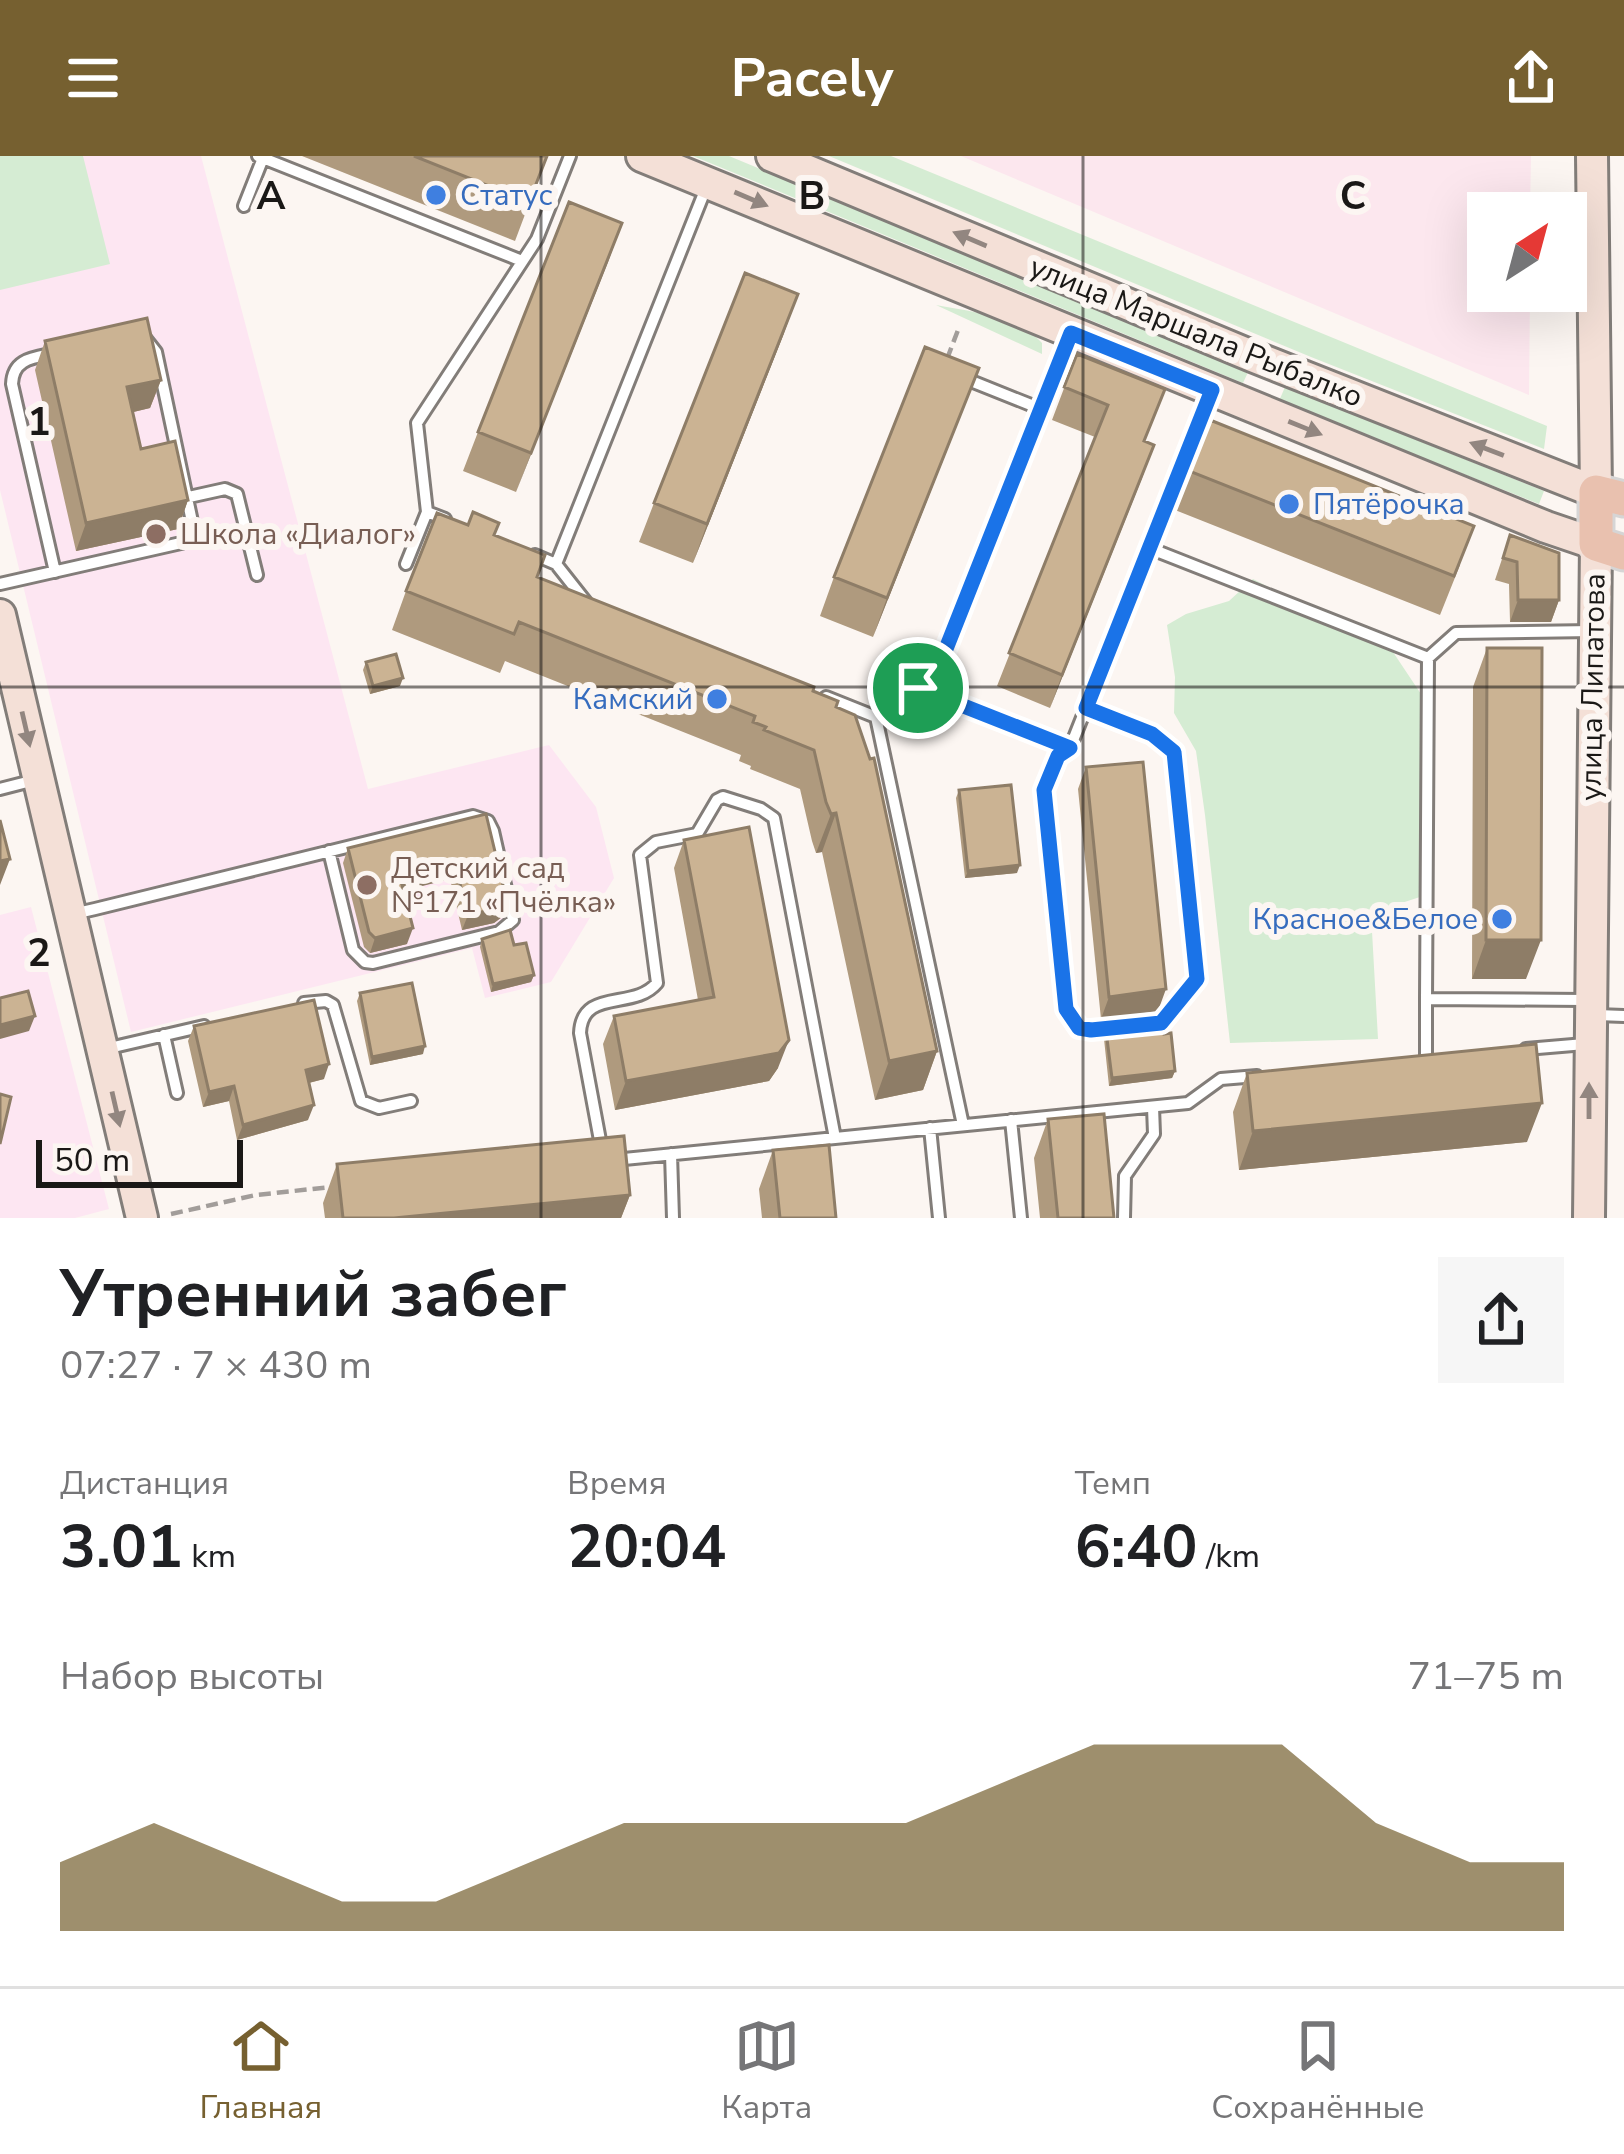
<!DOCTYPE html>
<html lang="ru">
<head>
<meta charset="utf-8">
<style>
	body { margin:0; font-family:"Nunito Sans",sans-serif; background:#f6f6f6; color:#202124; height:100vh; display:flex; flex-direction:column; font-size:45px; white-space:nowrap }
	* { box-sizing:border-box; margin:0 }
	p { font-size:39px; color:#757577 }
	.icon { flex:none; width:66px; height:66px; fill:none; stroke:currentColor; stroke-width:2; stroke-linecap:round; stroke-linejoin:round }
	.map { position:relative; height:1062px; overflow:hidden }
	.sheet { display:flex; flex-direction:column; background:#fff; flex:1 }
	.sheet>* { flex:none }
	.needle { width:78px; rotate:36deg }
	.controls { position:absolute; left:1467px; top:36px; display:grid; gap:24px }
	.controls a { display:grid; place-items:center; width:120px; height:120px; border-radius:0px; background:#fff; box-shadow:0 12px 48px #0002; font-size:60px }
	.scale { position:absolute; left:36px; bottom:30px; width:207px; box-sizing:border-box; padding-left:12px; border:6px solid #1a1816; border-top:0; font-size:33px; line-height:42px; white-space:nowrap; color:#1a1816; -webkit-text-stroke:9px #fcf6f2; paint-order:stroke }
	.pin { position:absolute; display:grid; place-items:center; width:102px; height:102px; color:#fff; margin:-51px; border:6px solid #fff; border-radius:50%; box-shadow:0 3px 12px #0007 }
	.round { display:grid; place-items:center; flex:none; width:126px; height:126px; border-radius:0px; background:#f6f6f6 }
	.overview { display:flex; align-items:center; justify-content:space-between; height:204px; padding:0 60px }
	h1 { font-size:66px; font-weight:700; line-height:90px }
	.stats { display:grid; grid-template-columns:repeat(3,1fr); gap:18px; height:204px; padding:12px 60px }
	.stats div { display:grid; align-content:center }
	.stats b { font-size:60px; font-weight:700 }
	.stats small { font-size:33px; font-weight:400 }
	.stats p { font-size:33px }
	.chart { height:336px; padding:24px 60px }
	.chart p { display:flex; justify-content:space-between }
	.chart svg { width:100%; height:216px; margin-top:12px; fill:#766030; opacity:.7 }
	header { display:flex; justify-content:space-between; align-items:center; height:156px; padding:0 60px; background:#766030; color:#fff; font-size:54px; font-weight:700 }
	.menu { display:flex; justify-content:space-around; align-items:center; height:168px; border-top:3px solid #e0e0e0; background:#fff; font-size:33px; color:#757577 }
	.menu a { display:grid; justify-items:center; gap:6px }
	.menu .selected { color:#766030 }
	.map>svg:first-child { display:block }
</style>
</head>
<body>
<header><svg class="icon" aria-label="menu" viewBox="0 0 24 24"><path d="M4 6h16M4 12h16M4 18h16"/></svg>Pacely<svg class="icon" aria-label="share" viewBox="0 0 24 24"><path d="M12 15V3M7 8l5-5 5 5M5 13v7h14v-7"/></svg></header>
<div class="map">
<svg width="1624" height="1062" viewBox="0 0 1624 1062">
	<rect width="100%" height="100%" fill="#fcf6f2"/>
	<path fill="#fde6f2" d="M0,0H201L368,633L549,589L596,651L614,722L551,826L485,842L472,792L131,876L0,334Z
		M31,751L109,1053L75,1062H0V759Z"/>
	<path fill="#fce7ee" d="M961,0H1531L1530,57H1488V135H1530L1529,239Z"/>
	<path fill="#d5ecd3" d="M0,0H83L110,108L0,134Z
		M693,0H729L1249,214L1243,227Z
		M829,0H891L1547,270L1544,293L1311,201Z
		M936,149C969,155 1019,161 1042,187V198Z
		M1285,231L1544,335L1539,348L1279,245Z
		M1253,423L1391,493L1429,550L1423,740L1371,757L1378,883L1230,887L1205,659L1196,595L1174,557L1175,521L1167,469L1186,458L1229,445Z"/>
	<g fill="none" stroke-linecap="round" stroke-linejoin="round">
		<defs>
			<path id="lane" d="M258,0L522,105
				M244,50L263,2
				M51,198C31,202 13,204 12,228L55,416
				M966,223L1041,253
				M189,341L225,333L237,338L257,419
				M427,356L417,267L537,83L570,0
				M1149,392L1428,502L1426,843L1586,844
				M535,399L556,408L586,446
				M406,408L427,356L445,363
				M556,408L706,32
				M0,428L181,387L194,375L156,196L145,182
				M1428,502L1456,477L1593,475
				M918,532L1070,592L1211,237
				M826,541L876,561L963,969
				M876,561L903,549L940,508L1070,180
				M1070,592L1058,600L1044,635L1066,853L1079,872L1091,874L1161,867L1197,823L1174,597L1152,578L1086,552
				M0,633L35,624
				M73,758L95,753L473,660L488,665L493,675L513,764L499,776L373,807L365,806L353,794L329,695
				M304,847L326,845L333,849L361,945L379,952L411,945
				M1597,859L1624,860
				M164,879L177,937
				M105,893L204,870
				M1526,893L1585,888
				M1426,903V843
				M1011,964L1021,1062
				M930,972L939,1062
				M602,995L580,877C582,831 634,855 657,827L640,699L656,686L697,678L717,644L723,641L761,653L774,662L835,982
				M671,998L673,1062
				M614,1004L1188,947L1221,923L1257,920
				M1124,1062L1125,1020L1154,978L1153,951"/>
			<path id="secondary" d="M642,0L1546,371L1596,388L1589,1062
				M772,0L1252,200L1596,336L1592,0
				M0,459L142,1062"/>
			<path id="primary" d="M1624,343L1596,336V388L1624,397"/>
		</defs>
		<use href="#lane" stroke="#827d79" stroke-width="16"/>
		<use href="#secondary" stroke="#827d79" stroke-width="36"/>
		<use href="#primary" stroke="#d6d5d5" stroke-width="39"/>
		<path stroke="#a29d9a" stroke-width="4.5" stroke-dasharray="12 6" stroke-linecap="butt" d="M947,203L958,174
			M171,1058L256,1039L331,1031"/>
		<use href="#lane" stroke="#fff" stroke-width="10"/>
		<use href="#secondary" stroke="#f4e0d7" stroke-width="30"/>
		<use href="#primary" stroke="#e9c1af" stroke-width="33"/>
	</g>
	<path fill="#af9a7e" d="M302,0H547L515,85Z
		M622,67L516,336L463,315L478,276Z
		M784,177L693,407L639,386L654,347Z
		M45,185L161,224L150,252L133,256L141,293L188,344L178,373L76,395L35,214Z
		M1077,198L1145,285L1154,289L1050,552L997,530L1095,281L1052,264Z
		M964,251L873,481L820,460L834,421Z
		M1189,315L1460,409L1440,459L1175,354Z
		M468,369L495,379L538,421L813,535L836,551L937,895L923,934L875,944L822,696L816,697L812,685L800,633L750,613L751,610L739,605L741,599L505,505L500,517L392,474L406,435Z
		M1510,379L1559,444L1551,466H1510L1509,428L1495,424Z
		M1487,492L1526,823H1472L1473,531Z
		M366,506L400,530L370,538L363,514Z
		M1086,611L1158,855L1101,863L1078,633Z
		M959,634L1017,717L965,722L956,642Z
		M486,658L507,746L502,761L494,767L462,774L450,723L403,734L407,788L370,797L364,791L343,707L348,692Z
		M684,684L778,912L769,925L615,954L603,888L614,860L698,844L674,712Z
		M482,783L534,819L531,826L491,836L480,791Z
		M360,837L423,898L370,909L357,845Z
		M194,870L324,923L309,927L308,964L237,984L229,945L203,951L188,885Z
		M1106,875L1164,878L1175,915L1172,922L1109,930L1104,883Z
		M1247,917L1527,986L1239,1014L1233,956Z
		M1048,963L1114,1062H1040L1034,1002Z
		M773,994L836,1062H762L759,1033Z
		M337,1008L630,1039L621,1062H325L323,1047Z"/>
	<path fill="#8e7d67" d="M622,67L608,106L516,336L531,297Z
		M798,138L784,177L693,407L707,368Z
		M979,212L964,251L873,481L887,442Z
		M161,224L150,252L117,260L127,231Z
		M1154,289L1142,322L1050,552L1062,519Z
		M188,344L178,373L76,395L86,367Z
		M1518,444H1559L1551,466H1510Z
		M403,522L400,530L370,538L373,530Z
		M836,657L822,696L816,697L831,658Z
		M10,703L0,729V705Z
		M455,708L450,723L395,737L400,721Z
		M1020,709L1017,717L965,722L968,715Z
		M507,746L502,761L494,767L462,774L468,759Z
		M413,772L407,788L370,797L375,782Z
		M1486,784H1541L1526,823H1472Z
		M534,819L531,826L491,836L493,828Z
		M1166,833L1158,855L1101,863L1109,841Z
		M35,860L29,875L0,883V869Z
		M789,884L778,912L769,925L615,954L626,925Z
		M425,890L423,898L370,909L372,901Z
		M937,895L923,934L875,944L889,905Z
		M329,908L324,923L300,929L306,914Z
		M1175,915L1172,922L1109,930L1112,922Z
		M234,930L229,945L203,951L209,936Z
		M1542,947L1527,986L1239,1014L1253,975Z
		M314,949L308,964L237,984L243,969Z
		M630,1039L621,1062H394Z"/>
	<path fill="#cbb393" stroke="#8e7d67" stroke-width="3" d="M414,0H547L529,46Z
		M569,46L622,67L531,297L478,276Z
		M745,117L798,138L707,368L654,347Z
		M147,162L161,224L127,231L141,293L175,285L188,344L86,367L45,185Z
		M925,191L979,212L887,442L834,421Z
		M1077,198L1165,233L1144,285L1154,289L1062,519L1009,497L1108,249L1064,231Z
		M1210,264L1474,370L1454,420L1189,315Z
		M473,356L499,367L494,379L545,399L537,421L814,531L813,535L838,545L836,551L855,559L870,603L874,602L937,895L889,905L836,657L831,658L826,646L814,594L764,574L766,571L753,566L755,560L519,466L514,478L406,435L437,357L468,369Z
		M1510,379L1559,397V444H1518L1517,406L1503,402Z
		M1487,492H1542L1541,784H1486Z
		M396,498L403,522L373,530L366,506Z
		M1143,606L1166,833L1109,841L1086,611Z
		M1011,629L1020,709L968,715L959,634Z
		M486,658L507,746L500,752L468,759L455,708L400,721L413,772L375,782L369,776L348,692Z
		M0,664L10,703L0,705Z
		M749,671L789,884L779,897L626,925L614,860L714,841L684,684Z
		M510,774L514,789L526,787L534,819L493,828L482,783Z
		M412,827L425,890L372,901L360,837Z
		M28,835L35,860L0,869V842Z
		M314,844L329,908L306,914L314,949L243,969L234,930L209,936L194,870Z
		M1163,869L1164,878L1171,877L1175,915L1112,922L1106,875Z
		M1536,888L1542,947L1253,975L1247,917Z
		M0,938L11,941L0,988Z
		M1104,958L1114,1062H1058L1048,963Z
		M624,980L630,1039L394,1062H343L337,1008Z
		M829,989L836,1062H780L773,994Z"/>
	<defs><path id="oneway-solid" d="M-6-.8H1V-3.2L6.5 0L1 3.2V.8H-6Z" transform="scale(3)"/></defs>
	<g fill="#928680">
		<use href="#oneway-solid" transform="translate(751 43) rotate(23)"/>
		<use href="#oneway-solid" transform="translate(970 83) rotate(-157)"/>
		<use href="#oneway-solid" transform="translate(1305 272) rotate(22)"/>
		<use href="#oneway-solid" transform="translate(1487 293) rotate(-159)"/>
		<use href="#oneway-solid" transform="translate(26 573) rotate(77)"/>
		<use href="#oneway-solid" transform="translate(1589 945) rotate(-90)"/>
		<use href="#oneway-solid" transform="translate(116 953) rotate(77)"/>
	</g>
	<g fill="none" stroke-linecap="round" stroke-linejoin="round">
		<defs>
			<path id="route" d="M1071,177L1212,234L1086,552L1152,578L1174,596L1197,823L1161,867L1091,874L1079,872L1066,853L1044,634L1058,600L1070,592L918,532L940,508Z"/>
		</defs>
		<use href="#route" stroke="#fff" stroke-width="24"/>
		<use href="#route" stroke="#1a73e8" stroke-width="15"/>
	</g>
	<path fill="none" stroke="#1a1816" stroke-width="3" stroke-opacity="0.55" d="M541,0V1062M1083,0V1062M0,531H1624"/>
	<g fill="#3f7fe0" stroke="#fcf6f2" stroke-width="4.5">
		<circle cx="436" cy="39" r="12"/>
		<circle cx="1289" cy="348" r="12"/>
		<circle cx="717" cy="543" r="12"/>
		<circle cx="1502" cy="763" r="12"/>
	</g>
	<g fill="#8d6e63" stroke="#fcf6f2" stroke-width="4.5">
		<circle cx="156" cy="378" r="12"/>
		<circle cx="367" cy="729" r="12"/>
	</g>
	<g text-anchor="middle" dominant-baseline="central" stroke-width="12" stroke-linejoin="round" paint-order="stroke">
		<g font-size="30" fill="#366cbe" stroke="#fcf6f2" text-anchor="start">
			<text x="460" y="39">Статус</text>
			<text x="1313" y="348">Пятёрочка</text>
			<text x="693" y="543" text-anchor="end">Камский</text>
			<text x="1478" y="763" text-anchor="end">Красное&amp;Белое</text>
		</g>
		<g font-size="30" fill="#1a1816" stroke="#fcf6f2">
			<text transform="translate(1196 176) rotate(22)">улица Маршала Рыбалко</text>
			<text transform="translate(1593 531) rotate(-89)">улица Липатова</text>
		</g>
		<g font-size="30" fill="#785e54" stroke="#fcf6f2" text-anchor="start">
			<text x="180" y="378">Школа «Диалог»</text>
			<text x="391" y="712">Детский сад<tspan x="391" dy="34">№171 «Пчёлка»</tspan></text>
		</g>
	</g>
	<g font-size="39" text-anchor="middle" font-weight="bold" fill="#1a1816" stroke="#fcf6f2" stroke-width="12" stroke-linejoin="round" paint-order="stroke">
		<text x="271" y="53">A</text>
		<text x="812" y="53">B</text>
		<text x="1353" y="53">C</text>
		<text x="39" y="279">1</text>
		<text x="39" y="810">2</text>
	</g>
</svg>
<div class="controls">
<a><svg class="needle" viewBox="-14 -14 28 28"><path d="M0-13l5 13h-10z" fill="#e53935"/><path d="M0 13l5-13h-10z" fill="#757577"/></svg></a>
</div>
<div class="scale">50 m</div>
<div class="pin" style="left:918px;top:532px;background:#1e9e55"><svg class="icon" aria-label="arrive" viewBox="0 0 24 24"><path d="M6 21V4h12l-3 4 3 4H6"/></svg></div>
</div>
<section class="sheet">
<div class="overview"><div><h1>Утренний забег</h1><p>07:27 · 7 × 430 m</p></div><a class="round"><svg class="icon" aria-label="share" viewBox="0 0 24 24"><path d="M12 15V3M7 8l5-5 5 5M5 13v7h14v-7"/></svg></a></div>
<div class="stats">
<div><p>Дистанция</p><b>3.01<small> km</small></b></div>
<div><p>Время</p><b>20:04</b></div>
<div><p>Темп</p><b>6:40<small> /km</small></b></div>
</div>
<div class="chart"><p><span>Набор высоты</span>71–75 m</p>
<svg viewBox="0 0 160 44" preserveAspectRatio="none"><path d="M0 44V30L10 22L20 30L30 38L40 38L50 30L60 22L70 22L80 22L90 22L100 14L110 6L120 6L130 6L140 22L150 30L160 30V44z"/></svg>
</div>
</section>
<nav class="menu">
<a class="selected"><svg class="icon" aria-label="home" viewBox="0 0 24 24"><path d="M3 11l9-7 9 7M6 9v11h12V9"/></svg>Главная</a>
<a><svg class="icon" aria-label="map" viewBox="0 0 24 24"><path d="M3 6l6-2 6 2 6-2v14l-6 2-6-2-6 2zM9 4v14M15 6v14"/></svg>Карта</a>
<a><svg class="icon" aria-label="saved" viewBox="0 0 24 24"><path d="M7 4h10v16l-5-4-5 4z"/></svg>Сохранённые</a>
</nav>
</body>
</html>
